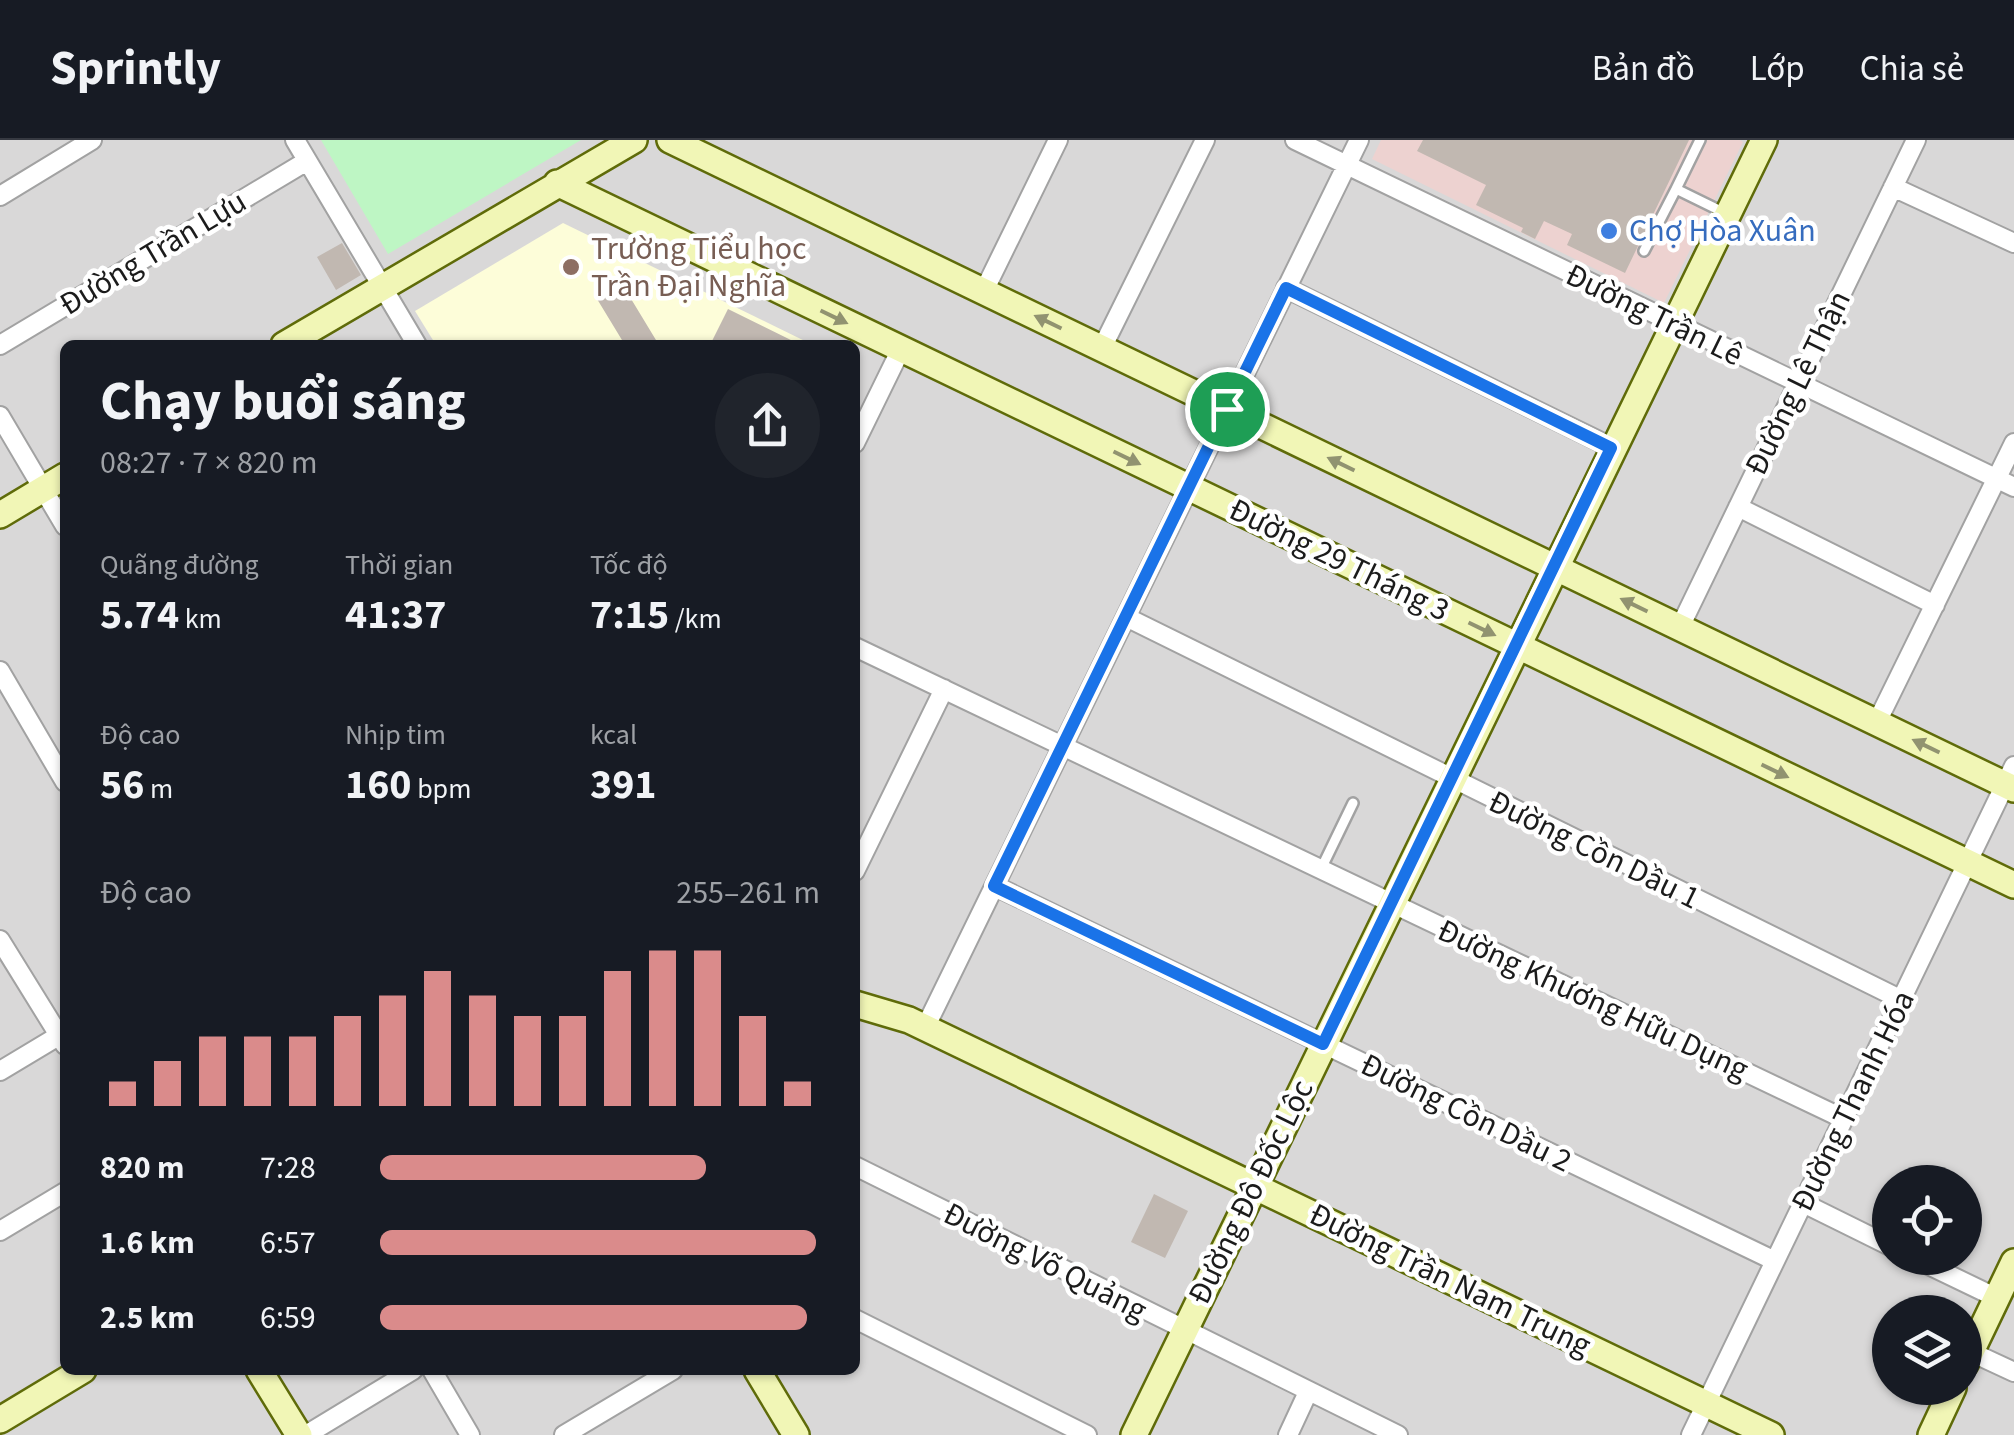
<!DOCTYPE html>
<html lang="vi">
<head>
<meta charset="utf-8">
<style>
	body { margin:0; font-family:"Source Sans 3",sans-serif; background:#20242c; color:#f1f3f6; height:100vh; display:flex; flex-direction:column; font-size:38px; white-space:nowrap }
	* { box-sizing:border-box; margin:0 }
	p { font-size:32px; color:#9ea1a6 }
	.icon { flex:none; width:55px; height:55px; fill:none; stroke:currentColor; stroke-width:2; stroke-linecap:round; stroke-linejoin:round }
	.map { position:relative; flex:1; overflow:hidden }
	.sheet { position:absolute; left:60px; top:200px; width:800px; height:1035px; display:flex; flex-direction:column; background:#171b24; border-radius:15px; box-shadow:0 2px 8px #0004 }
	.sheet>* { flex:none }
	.tools { position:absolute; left:1872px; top:1025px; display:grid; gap:20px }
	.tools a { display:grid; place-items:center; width:110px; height:110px; border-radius:50%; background:#171b24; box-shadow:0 2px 8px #0004; font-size:50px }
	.pin { position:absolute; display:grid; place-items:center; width:85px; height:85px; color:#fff; margin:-42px; border:5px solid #fff; border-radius:50%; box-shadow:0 2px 10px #0007 }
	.round { display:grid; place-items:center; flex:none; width:105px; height:105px; border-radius:52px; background:#20242c }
	.head { display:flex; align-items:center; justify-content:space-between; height:170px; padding:0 40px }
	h1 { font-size:55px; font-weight:700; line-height:75px }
	.stats { display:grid; grid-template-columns:repeat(3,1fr); gap:15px; height:170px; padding:10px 40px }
	.stats div { display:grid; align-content:center }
	.stats b { font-size:42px; font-weight:700 }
	.stats small { font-size:28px; font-weight:400 }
	.stats p { font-size:28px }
	.chart { height:280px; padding:20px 40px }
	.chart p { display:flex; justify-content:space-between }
	.chart svg { width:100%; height:180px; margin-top:10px; stroke:#da8b8b; stroke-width:6 }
	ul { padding:0 40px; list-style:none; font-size:32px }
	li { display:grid; grid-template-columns:160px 120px 1fr; align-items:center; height:75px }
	li i { height:25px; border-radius:12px; background:#da8b8b }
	header { display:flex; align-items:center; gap:60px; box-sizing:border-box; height:140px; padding:0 50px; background:#171b24; border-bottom:2px solid #363941 }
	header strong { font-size:48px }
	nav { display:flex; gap:55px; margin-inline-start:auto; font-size:35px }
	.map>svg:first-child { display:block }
</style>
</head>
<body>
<header>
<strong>Sprintly</strong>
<nav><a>Bản đồ</a><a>Lớp</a><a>Chia sẻ</a></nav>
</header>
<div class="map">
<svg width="2014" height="1295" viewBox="0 0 2014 1295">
	<rect width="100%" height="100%" fill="#ece9e1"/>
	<path fill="#d9d8d8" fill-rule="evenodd" d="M0,0H2014V1295H0ZM65,205H855V1230H65ZM1890,1042H1965V1118H1890ZM1890,1172H1965V1248H1890Z"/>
	<path fill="#edd2d0" d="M1381,0H1740L1743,2L1664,163L1372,19Z"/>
	<path fill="#fdfdd9" d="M563,83L813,205H436L415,171Z"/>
	<path fill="#bef6c4" d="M321,0H581L388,114Z"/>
	<path fill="#c1b8b1" d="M1423,0H1689L1625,133L1567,105L1572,94L1544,81L1535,99L1521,92L1523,88L1476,65L1486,45L1417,11Z
		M342,103L361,135L336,150L317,117Z
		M619,139L659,205H625L594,154Z
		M728,169L801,205H710Z
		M1154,1054L1188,1071L1165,1118L1131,1102Z"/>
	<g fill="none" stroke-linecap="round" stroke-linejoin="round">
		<defs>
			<path id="lane" d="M1700,0L1676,49L1725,73
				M1644,111L1676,49
				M1321,729L1353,663"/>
			<path id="street" d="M295,0L417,205
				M1295,0L2014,347
				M1893,47L2014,103
				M0,56L92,0
				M1286,148L1611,307
				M984,151L1058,0
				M0,205L307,21
				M1102,208L1205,0
				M0,276L65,386
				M855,303L901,209
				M1738,367L1935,465
				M1126,477L1902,860
				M1680,487L1916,0
				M855,507L1844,979
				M0,531L65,642
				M1877,582L2014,303
				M855,731L944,549
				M995,746L1775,1121
				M0,800L65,905
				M925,888L1359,0
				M0,931L65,892
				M855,1026L1398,1295
				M1803,1063L1890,1106
				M0,1091L65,1052
				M1914,1118L1997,1158
				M855,1179L1087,1295
				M1971,1212L2014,1232
				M432,1230L470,1295
				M306,1295L413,1230
				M564,1295L673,1230
				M1288,1295L1308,1252
				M1691,1295L2014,626"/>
			<path id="secondary" d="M670,0L2014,649
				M557,43L2014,745
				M284,205L634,0
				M0,375L65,336
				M855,864L909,880L1771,1295
				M1965,1224L2014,1122
				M259,1230L299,1295
				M757,1230L796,1295
				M0,1280L83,1230
				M1134,1295L1764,0
				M1931,1295L1953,1248"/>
		</defs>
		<use href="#lane" stroke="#a2a2a2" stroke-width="14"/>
		<use href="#street" stroke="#a2a2a2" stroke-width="22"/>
		<use href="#secondary" stroke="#5f6b09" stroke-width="30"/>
		<use href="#lane" stroke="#fff" stroke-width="9"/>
		<use href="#street" stroke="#fff" stroke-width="18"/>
		<use href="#secondary" stroke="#f1f6b6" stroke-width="25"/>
	</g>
	<defs><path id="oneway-solid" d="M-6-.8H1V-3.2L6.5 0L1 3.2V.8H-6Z" transform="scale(2.5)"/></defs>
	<g fill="#919370">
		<use href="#oneway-solid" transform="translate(834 177) rotate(26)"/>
		<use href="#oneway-solid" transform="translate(1048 182) rotate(-154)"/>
		<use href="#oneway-solid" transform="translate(1127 318) rotate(26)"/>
		<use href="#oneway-solid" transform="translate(1341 324) rotate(-154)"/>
		<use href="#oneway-solid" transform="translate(1634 465) rotate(-154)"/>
		<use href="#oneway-solid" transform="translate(1482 489) rotate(26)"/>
		<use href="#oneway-solid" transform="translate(1926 606) rotate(-154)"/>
		<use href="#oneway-solid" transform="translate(1775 631) rotate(26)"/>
	</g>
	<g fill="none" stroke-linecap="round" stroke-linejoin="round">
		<defs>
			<path id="route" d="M1286,148L1611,308L1323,904L994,746Z"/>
		</defs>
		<use href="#route" stroke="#fff" stroke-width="20"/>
		<use href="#route" stroke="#1a73e8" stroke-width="12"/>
	</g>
	<circle fill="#3f7fe0" stroke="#fff" stroke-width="4" cx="1609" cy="91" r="10"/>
	<circle fill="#8d6e63" stroke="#fff" stroke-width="4" cx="571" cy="127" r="10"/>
	<g text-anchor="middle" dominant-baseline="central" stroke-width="9" stroke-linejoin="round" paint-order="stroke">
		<g font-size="32" fill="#366cbe" stroke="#fff" text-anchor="start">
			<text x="1629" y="91">Chợ Hòa Xuân</text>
		</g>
		<g font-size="32" fill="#785e54" stroke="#fff" text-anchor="start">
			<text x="591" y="109">Trường Tiểu học<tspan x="591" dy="37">Trần Đại Nghĩa</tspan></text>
		</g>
		<g font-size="32" fill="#1b1b1b" stroke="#fff">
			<text transform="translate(153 113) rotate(-31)">Đường Trần Lựu</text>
			<text transform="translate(1654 175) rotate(26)">Đường Trần Lê</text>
			<text transform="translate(1798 243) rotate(-64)">Đường Lê Thận</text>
			<text transform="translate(1339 420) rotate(26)">Đường 29 Tháng 3</text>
			<text transform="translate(1594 710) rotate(26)">Đường Cồn Dầu 1</text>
			<text transform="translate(1593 860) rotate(25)">Đường Khương Hữu Dụng</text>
			<text transform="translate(1853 961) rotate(-64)">Đường Thanh Hóa</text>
			<text transform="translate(1466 973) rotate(26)">Đường Cồn Dầu 2</text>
			<text transform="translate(1251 1052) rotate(-64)">Đường Đô Đốc Lộc</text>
			<text transform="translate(1045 1122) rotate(27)">Đường Võ Quảng</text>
			<text transform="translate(1450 1140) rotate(26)">Đường Trần Nam Trung</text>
		</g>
	</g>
</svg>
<div class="tools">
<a><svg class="icon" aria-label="locate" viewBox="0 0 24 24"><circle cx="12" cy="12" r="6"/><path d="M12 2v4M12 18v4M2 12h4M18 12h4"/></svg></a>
<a><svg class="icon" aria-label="layers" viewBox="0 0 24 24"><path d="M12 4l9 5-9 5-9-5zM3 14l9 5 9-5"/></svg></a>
</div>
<div class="pin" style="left:1227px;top:269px;background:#1e9e55"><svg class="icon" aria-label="arrive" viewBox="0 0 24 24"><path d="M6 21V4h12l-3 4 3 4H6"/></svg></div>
<section class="sheet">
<div class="head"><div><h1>Chạy buổi sáng</h1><p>08:27 · 7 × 820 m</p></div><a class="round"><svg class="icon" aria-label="share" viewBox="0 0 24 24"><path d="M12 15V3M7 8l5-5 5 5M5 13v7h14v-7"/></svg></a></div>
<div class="stats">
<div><p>Quãng đường</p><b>5.74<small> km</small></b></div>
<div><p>Thời gian</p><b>41:37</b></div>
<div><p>Tốc độ</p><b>7:15<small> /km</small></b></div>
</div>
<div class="stats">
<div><p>Độ cao</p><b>56<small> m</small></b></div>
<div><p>Nhịp tim</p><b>160<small> bpm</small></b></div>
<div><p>kcal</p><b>391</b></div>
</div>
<div class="chart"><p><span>Độ cao</span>255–261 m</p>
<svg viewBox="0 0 160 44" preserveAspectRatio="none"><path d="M5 44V38M15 44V33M25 44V27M35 44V27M45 44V27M55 44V22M65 44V17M75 44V11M85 44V17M95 44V22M105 44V22M115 44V11M125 44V6M135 44V6M145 44V22M155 44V38"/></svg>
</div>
<ul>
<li><b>820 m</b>7:28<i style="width:74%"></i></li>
<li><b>1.6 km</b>6:57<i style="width:99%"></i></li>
<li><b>2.5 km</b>6:59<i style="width:97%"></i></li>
</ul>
</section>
</div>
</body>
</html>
